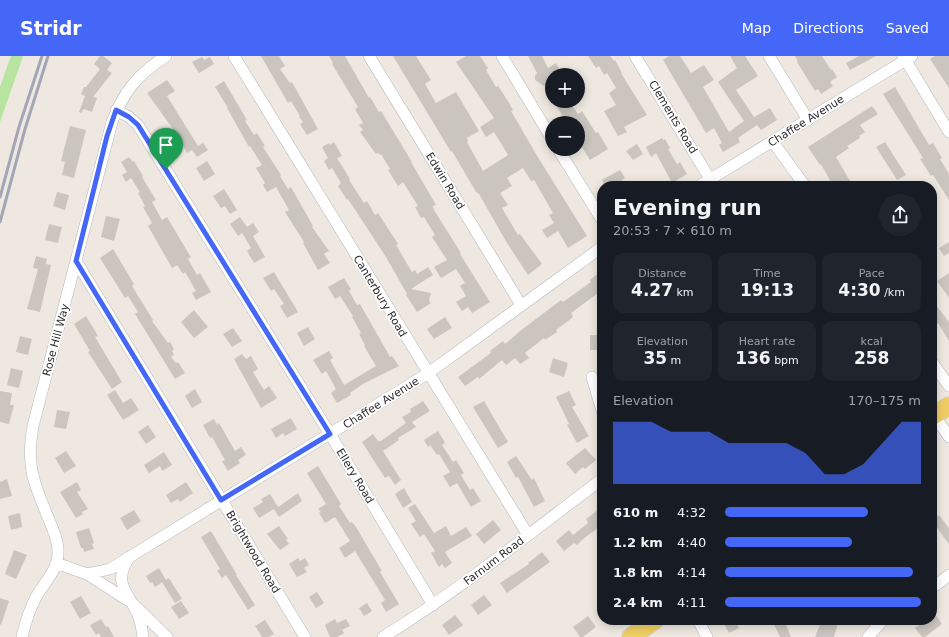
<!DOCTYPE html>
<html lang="en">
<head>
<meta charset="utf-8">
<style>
	body { margin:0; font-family:"DejaVu Sans",sans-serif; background:#20242c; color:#f1f3f6; height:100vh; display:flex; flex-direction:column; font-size:15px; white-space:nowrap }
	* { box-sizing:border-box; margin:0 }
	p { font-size:13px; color:#9ea1a6 }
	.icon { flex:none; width:22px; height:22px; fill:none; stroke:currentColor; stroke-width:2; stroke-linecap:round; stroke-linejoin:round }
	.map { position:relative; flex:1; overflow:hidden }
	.details { position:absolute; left:597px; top:125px; width:340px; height:444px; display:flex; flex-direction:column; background:#171b24; border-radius:16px; box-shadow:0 2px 10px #0003 }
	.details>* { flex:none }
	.tools { position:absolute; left:545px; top:12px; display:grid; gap:8px }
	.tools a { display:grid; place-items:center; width:40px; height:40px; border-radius:50%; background:#171b24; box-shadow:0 2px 10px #0003; font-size:20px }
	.pin { position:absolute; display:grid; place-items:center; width:34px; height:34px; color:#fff; margin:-41px -17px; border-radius:50% 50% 50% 0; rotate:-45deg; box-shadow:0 0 4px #0007 }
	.pin .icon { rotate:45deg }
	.round { display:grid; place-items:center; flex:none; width:42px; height:42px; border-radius:21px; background:#20242c }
	.head { display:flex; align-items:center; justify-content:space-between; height:68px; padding:0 16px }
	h1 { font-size:22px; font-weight:600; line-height:30px }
	.stats { display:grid; grid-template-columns:repeat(3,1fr); gap:6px; height:68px; padding:4px 16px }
	.stats div { display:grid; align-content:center; border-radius:10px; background:#20242c; text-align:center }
	.stats b { font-size:17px; font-weight:600 }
	.stats small { font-size:11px; font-weight:400 }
	.stats p { font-size:11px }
	.chart { height:112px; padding:8px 16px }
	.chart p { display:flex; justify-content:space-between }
	.chart svg { width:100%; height:72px; margin-top:4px; fill:#4467f8; opacity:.7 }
	ul { padding:0 16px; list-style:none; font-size:13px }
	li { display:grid; grid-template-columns:64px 48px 1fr; align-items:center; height:30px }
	li i { height:10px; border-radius:5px; background:#4467f8 }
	header { display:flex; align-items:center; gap:24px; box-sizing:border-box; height:56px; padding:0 20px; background:#4467f8; color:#fff }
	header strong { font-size:19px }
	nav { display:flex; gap:22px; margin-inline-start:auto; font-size:14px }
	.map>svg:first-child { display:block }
</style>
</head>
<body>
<header>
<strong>Stridr</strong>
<nav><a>Map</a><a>Directions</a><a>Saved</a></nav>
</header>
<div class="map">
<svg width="949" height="581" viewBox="0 0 949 581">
	<rect width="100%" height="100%" fill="#eee8e0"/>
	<path fill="#b7e49e" d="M11,0H23L0,66V31Z"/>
	<path fill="#cac6bf" d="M100,0H103L112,7L107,14L112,17L93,41L97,42L92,56L84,53L81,57L79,56L85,40L81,38L84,31H86L100,13L94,8Z
		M261,0H279L285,10L280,13L290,27L292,26L318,73L307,79L300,68L303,66L299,61L300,60L291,45L288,47Z
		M329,0H345L369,42L370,41L379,56L381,55L412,106H411L436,149L433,150L434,154L461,197L460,198L490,246L472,257L468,251L462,255L456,246L466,240L460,230L465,227L456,213L441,222L434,211L447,204L432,181L435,179L424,161L421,162L415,151L418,150L403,126L398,130L388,114L390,113L381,98L380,99L378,97L376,98L360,76L363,74L359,69L363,67L355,53L358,51L332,8L333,7Z
		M393,0H416L431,24L425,28L436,47L456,36L479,75L467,82L468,85L467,86L483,115L508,99L494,76L486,81L480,71L494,62L456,6L466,0H480L488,12L486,14L496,31L498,30L508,45L513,54L511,55L539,103L587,180L568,192L558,175L547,182L542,174L554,167L549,159L553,157L534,124L531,125L523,112L507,122L512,130L500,137L508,149L502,152L518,179L520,178L542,208L528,219L507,187L479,138L476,136L452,95L451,96Z
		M528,0H542L548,12L556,7L563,19H552V26L544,30L535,24V20L537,17Z
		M588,0H610L614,5L615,4L622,17H621L647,59L624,71L627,76L618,80L604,55L616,49L609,37L616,32L607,17L604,19L599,10L596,12Z
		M669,0H680L691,17L704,9L714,24L703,31L729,76L744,65L718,26L737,12L730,0H745L758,20L736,34L754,61L770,52L777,64L761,74L757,69L738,82L740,86L723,96L719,89L722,87L714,72L706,77L663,4Z
		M795,0H822L831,14L832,13L837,21L830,26L833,30L821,38L818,33L815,35L797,6L798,5Z
		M859,0H876L850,14L846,7Z
		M935,0H949V32L930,3Z
		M202,1L204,4L210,1L214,8L199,17L192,6Z
		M167,24L175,35L167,40L198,90L187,97L180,85L181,84L147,37Z
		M224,25L247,64L245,65L254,79L257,77L265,90L263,91L281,119L280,120L288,133L291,131L313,170L312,171L329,195L324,198L330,207L318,214L303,187L304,186L285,156L289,154L276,131L267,136L263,129L265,127L256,112L262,109L250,90L249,91L227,52H228L215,31Z
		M895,31L929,89L933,87L942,102L940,103L949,118V144L933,119L931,120L926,112L920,103L923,102L883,38Z
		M553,45H569L578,58L582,55L596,77L598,76L608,93L590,104L578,85V67H563L566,65Z
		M872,50L878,58L860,69L865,76L859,80L860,82L847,90L849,92L836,101L850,125L841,130H833L821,108L820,109L808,91Z
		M70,70L86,74L74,122L62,119L65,106L61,105Z
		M662,82L663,84L665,83L670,92L668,93L677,108L680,106L687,118L672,127L656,97L651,101L646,91Z
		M334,86L342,100L337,102L350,123L349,124L364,147L367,145L375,159L378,157L398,188L396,189L412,216L415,214L417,218L428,211L433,219L411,233L431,237L429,245L431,247L417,256L406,239L407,238L386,201L348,143L347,144L338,130L341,127L332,112L329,114L324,105L328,102L322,91L329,87L330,89Z
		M885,86L906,119L897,124L876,91Z
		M203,87L208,94L197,101L192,94Z
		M637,88L643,98L633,104L626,95Z
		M129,101L133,106L134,105L143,120L142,121L156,144L152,146L162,164L167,161L189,198L191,201L188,203L197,219L200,217L211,236L196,244L192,237L196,235L185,216L183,218L177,209L172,212L148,170L152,167L143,151L145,150L138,137L140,136L131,122L126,126L122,119L127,116L121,106Z
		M207,105L215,118L204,125L196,112Z
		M620,114L625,122L622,124L625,130H605L602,124Z
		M224,133L237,154L230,158L225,150L221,152L213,140Z
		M57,136L69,139L65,154L53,150Z
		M106,160L120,163L114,185L101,181Z
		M240,161L247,171L253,167L259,176L253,180L265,201L254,207L247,195L251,192L242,177L238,180L230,168Z
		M49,168L62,171L58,187L45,184Z
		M949,186V197L944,200L939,192Z
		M113,193L134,228L132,230L153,264L152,265L168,287L170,286L174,293L172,295L174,299L171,301L176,307L178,306L185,317L175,323L135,258L138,256L128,240L125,242L100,202Z
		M36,200L47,203L46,208L51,209L40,256L27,253L38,213L33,212Z
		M602,214V234L571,257L573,260L572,262L556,274L557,276L545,284L544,282L525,297L529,302L520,308L515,302L506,309L502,304L479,323L478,321L465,330L458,321L491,297L490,295L503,285L505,288L520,275L561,244L563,246L591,226L590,224Z
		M274,216L298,256L287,262L280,250L284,248L274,233L271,235L263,222Z
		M949,217V242L937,225Z
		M344,222L351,233L349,235L357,249L360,248L390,301L392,300L399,310L363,328L350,337L351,339L337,347L331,337L336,333L326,315L322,318L313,304L329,295L333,302L330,304L344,329L376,310L364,290L365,289L359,278L361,277L352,261L353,260L340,240L335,243L328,231Z
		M932,244L949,266V285L938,267L936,269L932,265Z
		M194,254L208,271L194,282L181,266Z
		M86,260L98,280L95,281L122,326L112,333L88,296L90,295L74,268Z
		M445,261L452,272L434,283L427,273Z
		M308,271L315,283L304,290L297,277Z
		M233,272L242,285L232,291L223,278Z
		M590,279H602V294H590Z
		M20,280L32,283L28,299L16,296Z
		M242,298L246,303L251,300L258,313L253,316L264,334L269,330L277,342L261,352L234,303Z
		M553,302L568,307L564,321L549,316Z
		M11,312L23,315L19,332L7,329Z
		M195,333L202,346L192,352L185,340Z
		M115,334L123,347L131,342L139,354L123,364L107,339Z
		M0,335L12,337L10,349H14L9,368L0,366Z
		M569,335L576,349L572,351L589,380L577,387L567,369L569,368L556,341Z
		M423,345L430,355L412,366L416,371L398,382L399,384L383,395L401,424L395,429L389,420L385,422L362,386L373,378L378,385H381L406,367L402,361L411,356L410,353Z
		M484,345L508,386L498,392L473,351Z
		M57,354L70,356L66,373L54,371Z
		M291,362L297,373L285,380L283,377L276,382L271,373Z
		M214,363L217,369L219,367L235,395L241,391L246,399L238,404L240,407L228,415L222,405L225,404L212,381L210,382L203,369Z
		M148,369L156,381L146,388L138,376Z
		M438,375L445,387L442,389L453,406L456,404L464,417L461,419L470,434L473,432L481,445L471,451L457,427L450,431L443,420L450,416L439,398L437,399L430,389L428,391L424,384Z
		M585,392L596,404L585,413L583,411L575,418L566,407Z
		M66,395L76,410L64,417L55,402Z
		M164,396L172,409L162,415L160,410L149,417L144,409Z
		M516,400L532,424L534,422L545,445L534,451L518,421L516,422L507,406Z
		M318,410L341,448L339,450L350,467L352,466L356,471L382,515L380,516L399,548L386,556L381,547L385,544L355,495L345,502L339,492L350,485L335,461L325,467L319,457L321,456L318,453L326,448L307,417Z
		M7,423L12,440L0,443V426Z
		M77,426L81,434L77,436L88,453L82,456L83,458L76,462L60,436Z
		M186,426L193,437L180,446L178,443L171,447L166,439Z
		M404,432L412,446L403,452L395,438Z
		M298,437L302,445L279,461L274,453L259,462L253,452L263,446L261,443L270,438L278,451Z
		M415,448L434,477L446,470L451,480L466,471L472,480L445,496L452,507L445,512L442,508L439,511L431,497L435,495L424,478L420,481L411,468L416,465L408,452Z
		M602,451V469L583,483L577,489L574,487L564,495L556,485L569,474L573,479L588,467L586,463Z
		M134,454L141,465L127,474L120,462Z
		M20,457L22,471L11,474L8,460Z
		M939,459L949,472V488L932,465Z
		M493,464L501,474L484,488L476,478Z
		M279,470L288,483L286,484L289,488L280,494L267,478Z
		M89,472L94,487L92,488L94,493L84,496L83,492H81L76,476Z
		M211,475L237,519H236L255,549L248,554L226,519L222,522L217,515L220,513L201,481Z
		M14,494L27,499L16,523L5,518Z
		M542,496L550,506L507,537L500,527L529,508L528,507Z
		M298,502L300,505L305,502L309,509L304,512L307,516L297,521L289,508Z
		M159,512L166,524L169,522L182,543L175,547L162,526L164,525L155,531L152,526L150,527L146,520Z
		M317,536L324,547L316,552L309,541Z
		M484,539L492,549L478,559L471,549Z
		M81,540L91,557L80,563L70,546Z
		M0,542L9,545L1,569L0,568Z
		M181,545L189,557L179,563L171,551Z
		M367,547L372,555L364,560L359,552Z
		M935,558L942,568L925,581H922L915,572L927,564H932V560Z
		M455,559L463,569L449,579L442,569Z
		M588,560L596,571L583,581H580L573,571Z
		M101,563L106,571L108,570L114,581H101L99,577L96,579L90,569Z
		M335,563L337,567L346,563L350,570L342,574L344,577L337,581H330L325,569Z
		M265,564L274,578L269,581H262L255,570Z
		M722,564H735L739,572L729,577Z
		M772,564H784L791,581H780Z
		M822,564H839L834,581H815Z"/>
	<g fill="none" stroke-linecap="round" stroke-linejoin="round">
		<defs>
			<path id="street" d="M234,0L528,479
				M369,0L521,249
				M502,0L552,83
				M635,0L710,123
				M769,0L808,64
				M903,0L949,76
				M116,54L129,61L138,69L330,378L433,549
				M773,86L805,130
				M558,93L602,164
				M699,130L912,0
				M76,205L305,581
				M932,306L949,330
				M592,321L602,355
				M934,359L949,381
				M129,502C112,528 128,535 138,559C141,566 142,574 143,581
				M56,507L87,518L132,547L167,581
				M87,518L110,513L427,318L602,191
				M932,532L949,519
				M698,564L707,581
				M22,581C25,568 29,555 35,543C42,529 58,515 58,497C59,485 52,471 47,459C41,443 32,425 31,407C29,395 31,382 33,370L112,66C124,35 138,18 166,0
				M383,581C461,533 529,478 602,423
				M868,581L883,564"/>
			<path id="primary" d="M932,360L949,350
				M631,581L655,564"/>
		</defs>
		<use href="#street" stroke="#b4b7c0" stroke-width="12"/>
		<use href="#primary" stroke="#c8c8c8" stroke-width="19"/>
		<use href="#street" stroke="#fff" stroke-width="11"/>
		<use href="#primary" stroke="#efce64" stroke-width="18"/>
		<path stroke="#a3a6b7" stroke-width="3" d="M0,141L19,71L42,0
			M0,166L25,73L48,0"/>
	</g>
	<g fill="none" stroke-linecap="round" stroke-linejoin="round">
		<defs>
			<path id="route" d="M116,54L129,61L138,69L330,378L221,444L76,205L107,80Z"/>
		</defs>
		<use href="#route" stroke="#fff" stroke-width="8"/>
		<use href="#route" stroke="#4467f8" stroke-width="5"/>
	</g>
	<g text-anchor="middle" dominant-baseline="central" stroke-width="3.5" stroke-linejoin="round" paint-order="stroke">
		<g font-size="11" fill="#2d2d2d" stroke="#fff">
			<text transform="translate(673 61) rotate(59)">Clements Road</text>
			<text transform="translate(806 65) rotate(-32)">Chaffee Avenue</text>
			<text transform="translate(445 125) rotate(59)">Edwin Road</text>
			<text transform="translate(380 240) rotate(59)">Canterbury Road</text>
			<text transform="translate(56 284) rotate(-75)">Rose Hill Way</text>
			<text transform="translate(381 347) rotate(-32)">Chaffee Avenue</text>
			<text transform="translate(355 420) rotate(59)">Ellery Road</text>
			<text transform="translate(253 496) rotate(59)">Brightwood Road</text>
			<text transform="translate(494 505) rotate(-37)">Farnum Road</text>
		</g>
	</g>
</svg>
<div class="tools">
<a>+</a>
<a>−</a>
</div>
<div class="pin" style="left:166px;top:113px;background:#1e9e55"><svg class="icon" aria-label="arrive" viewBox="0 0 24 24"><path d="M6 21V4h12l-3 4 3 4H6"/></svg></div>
<section class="details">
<div class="head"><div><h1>Evening run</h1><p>20:53 · 7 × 610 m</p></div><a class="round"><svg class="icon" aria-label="share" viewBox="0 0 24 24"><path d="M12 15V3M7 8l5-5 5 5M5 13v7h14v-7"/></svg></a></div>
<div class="stats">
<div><p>Distance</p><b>4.27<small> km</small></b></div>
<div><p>Time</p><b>19:13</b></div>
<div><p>Pace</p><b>4:30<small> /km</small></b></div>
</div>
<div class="stats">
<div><p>Elevation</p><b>35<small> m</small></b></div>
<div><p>Heart rate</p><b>136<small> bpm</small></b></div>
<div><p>kcal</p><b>258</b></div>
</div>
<div class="chart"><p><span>Elevation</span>170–175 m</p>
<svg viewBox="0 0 160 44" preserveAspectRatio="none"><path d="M0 44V6L10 6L20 6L30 12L40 12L50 12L60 19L70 19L80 19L90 19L100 25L110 38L120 38L130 32L140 19L150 6L160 6V44z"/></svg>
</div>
<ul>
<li><b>610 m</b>4:32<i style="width:73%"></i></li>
<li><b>1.2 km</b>4:40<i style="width:65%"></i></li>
<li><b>1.8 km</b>4:14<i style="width:96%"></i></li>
<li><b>2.4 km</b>4:11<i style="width:100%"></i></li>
</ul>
</section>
</div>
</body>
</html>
